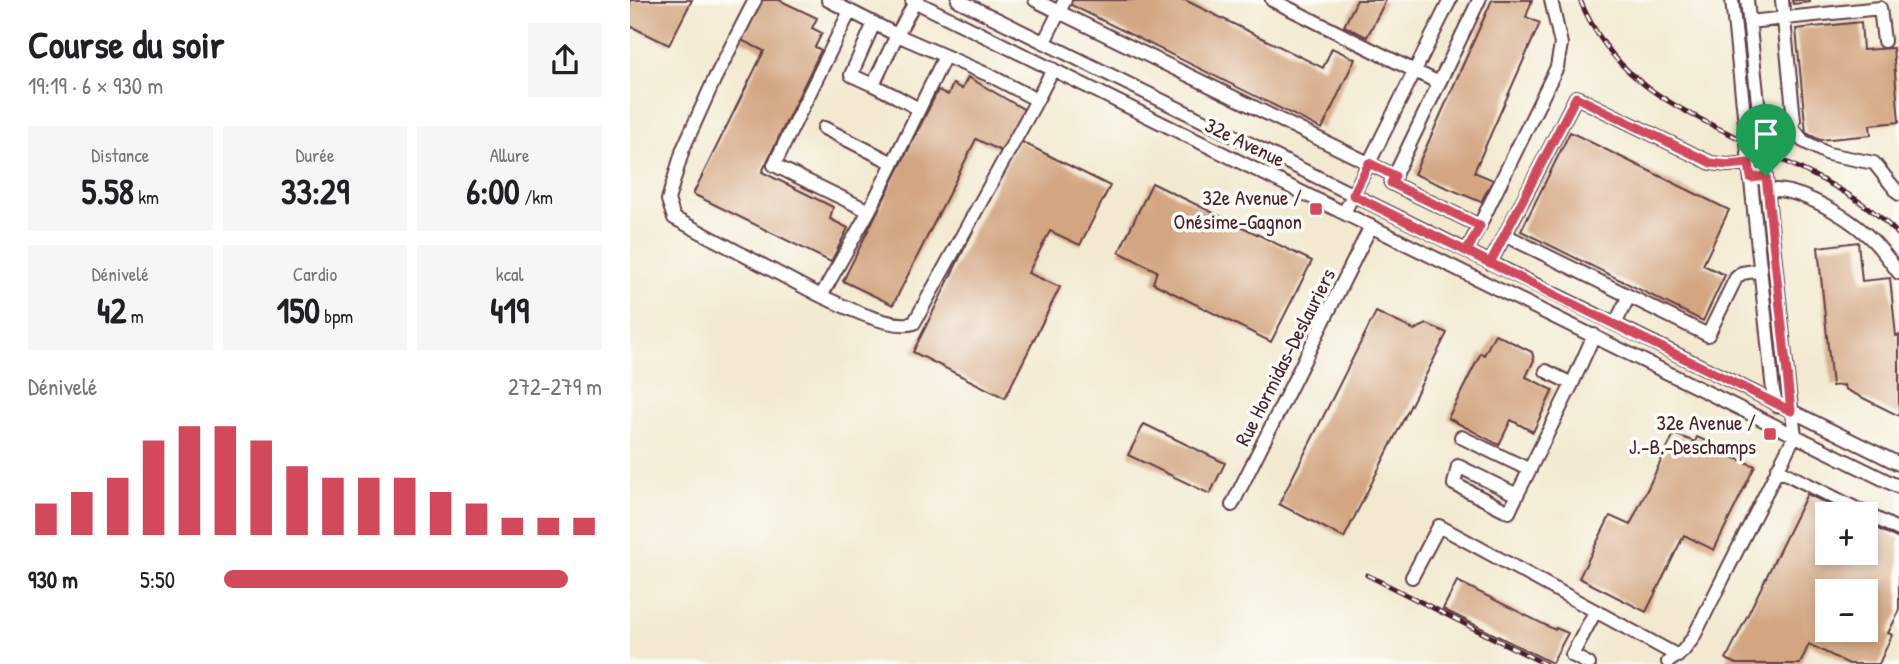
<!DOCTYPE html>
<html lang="fr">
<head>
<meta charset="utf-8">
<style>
	body { margin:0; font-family:"Patrick Hand",sans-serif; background:#f6f6f6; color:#202124; height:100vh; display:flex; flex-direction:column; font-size:26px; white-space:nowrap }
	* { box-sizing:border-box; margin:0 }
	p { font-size:23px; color:#757577 }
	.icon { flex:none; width:38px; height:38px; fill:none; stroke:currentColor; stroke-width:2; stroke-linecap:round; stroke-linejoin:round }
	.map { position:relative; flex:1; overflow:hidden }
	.sheet { display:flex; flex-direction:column; background:#fff; width:630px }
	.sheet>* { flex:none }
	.tools { position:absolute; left:1185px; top:502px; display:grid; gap:14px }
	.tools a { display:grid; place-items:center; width:63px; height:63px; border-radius:0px; background:#fff; box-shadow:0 4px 10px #0003; font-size:35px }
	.pin { position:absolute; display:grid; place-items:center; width:60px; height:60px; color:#fff; margin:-72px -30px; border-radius:50% 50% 50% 0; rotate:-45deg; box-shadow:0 0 7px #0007 }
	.pin .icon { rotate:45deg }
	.round { display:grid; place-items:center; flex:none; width:74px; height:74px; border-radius:0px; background:#f6f6f6 }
	.overview { display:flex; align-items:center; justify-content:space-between; height:119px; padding:0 28px }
	h1 { font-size:38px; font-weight:700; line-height:52px }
	.stats { display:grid; grid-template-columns:repeat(3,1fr); gap:10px; height:119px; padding:7px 28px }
	.stats div { display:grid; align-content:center; border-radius:0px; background:#f6f6f6; text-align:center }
	.stats b { font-size:35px; font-weight:700 }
	.stats small { font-size:19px; font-weight:400 }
	.stats p { font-size:19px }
	.chart { height:196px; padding:14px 28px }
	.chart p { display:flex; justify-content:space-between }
	.chart svg { width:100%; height:126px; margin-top:7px; stroke:#d1495b; stroke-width:6 }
	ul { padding:0 28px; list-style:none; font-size:23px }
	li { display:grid; grid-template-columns:112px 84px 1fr; align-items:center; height:52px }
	li i { height:18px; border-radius:9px; background:#d1495b }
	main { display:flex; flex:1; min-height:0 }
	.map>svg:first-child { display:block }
</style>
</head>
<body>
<main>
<section class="sheet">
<div class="overview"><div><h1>Course du soir</h1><p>19:19 · 6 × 930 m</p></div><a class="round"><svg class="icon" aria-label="share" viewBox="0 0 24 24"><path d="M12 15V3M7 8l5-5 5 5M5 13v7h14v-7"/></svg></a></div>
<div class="stats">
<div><p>Distance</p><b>5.58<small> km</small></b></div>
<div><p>Durée</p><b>33:29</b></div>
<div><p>Allure</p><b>6:00<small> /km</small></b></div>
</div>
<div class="stats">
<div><p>Dénivelé</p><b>42<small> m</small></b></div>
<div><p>Cardio</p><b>150<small> bpm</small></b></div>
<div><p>kcal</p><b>419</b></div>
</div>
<div class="chart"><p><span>Dénivelé</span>272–279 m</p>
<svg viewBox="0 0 160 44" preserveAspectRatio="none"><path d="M5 44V33M15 44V29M25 44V24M35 44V11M45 44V6M55 44V6M65 44V11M75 44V20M85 44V24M95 44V24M105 44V24M115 44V29M125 44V33M135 44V38M145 44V38M155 44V38"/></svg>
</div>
<ul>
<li><b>930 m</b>5:50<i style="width:91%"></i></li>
</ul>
</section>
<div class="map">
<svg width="1269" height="664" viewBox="0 0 1269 664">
	<rect width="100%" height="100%" fill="#fdfcf7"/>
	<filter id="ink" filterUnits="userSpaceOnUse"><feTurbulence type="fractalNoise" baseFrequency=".0143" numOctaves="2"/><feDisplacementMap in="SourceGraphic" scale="14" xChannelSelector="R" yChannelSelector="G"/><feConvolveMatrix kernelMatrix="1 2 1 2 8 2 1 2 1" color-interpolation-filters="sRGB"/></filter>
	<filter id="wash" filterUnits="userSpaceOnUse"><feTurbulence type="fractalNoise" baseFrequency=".00686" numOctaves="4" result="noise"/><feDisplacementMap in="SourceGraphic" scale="28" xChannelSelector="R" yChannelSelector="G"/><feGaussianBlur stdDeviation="1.57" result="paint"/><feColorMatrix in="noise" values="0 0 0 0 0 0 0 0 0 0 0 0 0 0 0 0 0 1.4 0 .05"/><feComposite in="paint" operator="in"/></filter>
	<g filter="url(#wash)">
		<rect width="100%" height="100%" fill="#f2e9d0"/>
		<g id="blocks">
			<path fill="#d3a681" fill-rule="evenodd" d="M0,0H62L39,45L0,26Z
				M131,0H149L187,18L182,28L192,33L185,47L191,50L132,172L203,207L200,219L218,228L201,262L63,194L134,51L111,40Z
				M440,0H555L693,68L702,48L725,59L692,129L439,4Z
				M727,0H756L737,37L714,26Z
				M862,0H902L896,17L910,23L844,172L863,180L851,202L784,174Z
				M1162,0H1180V2L1163,4Z
				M1231,22L1233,50L1263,48L1269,122L1240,125L1241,135L1190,140L1176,133L1166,29Z
				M338,77L395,110L375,153L346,139L263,305L213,281L308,90L318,95L323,84L332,89Z
				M940,132L1099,210L1073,265L1095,275L1073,321L891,231Z
				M388,140L480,186L450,245L420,231L398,273L430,287L375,398L283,352Z
				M522,183L682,261L641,342L523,283L527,271L489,252Z
				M1228,242L1232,281L1260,278L1266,336L1269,335V416L1215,389L1214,385L1202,386L1188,247Z
				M746,312L784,330L797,324L817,333L714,538L649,504Z
				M865,334L902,352L904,360L896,377L923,390L903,432L881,420L869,445L818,418L851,353L854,355Z
				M514,424L595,463L580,494L498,455Z
				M1044,434L1065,442L1067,437L1087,446L1085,450L1125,466L1084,550L1054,535L1016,612L949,578L980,516L1000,525Z
				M1177,494L1219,514H1197V553H1236V530L1238,524L1269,539V612L1258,633L1262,635L1249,664H1219L1179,644L1170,664H1106L1096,659ZM1197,592H1236V630H1197Z
				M827,581L925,630L926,628L938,633L922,663L813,609Z"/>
		</g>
	</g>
	<g filter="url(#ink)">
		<use href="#blocks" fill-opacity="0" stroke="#633d44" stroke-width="2"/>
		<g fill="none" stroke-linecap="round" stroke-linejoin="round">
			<defs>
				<path id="minor" d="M125,0L85,78L53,149L38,200L44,218L191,296L239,211
					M198,0L267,35L286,0
					M282,0L1269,487
					M328,0L1269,464
					M405,0L429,12L414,42
					M435,0L429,12L765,176
					M642,0L809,83
					M849,0L761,183L850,226
					M1102,0L1143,391L1147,406
					M220,11L144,165L239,211L263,163
					M1119,22L1250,8L1254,41
					M244,23L221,75L243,85L267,35L361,76L407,100L423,69
					M243,85L267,97L289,109
					M1162,127L1173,141L1198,154L1244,163L1269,194
					M194,128L263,163L315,56
					M1131,129L1162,127L1164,120L1152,0
					M1137,190C1168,187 1215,215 1237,235C1250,246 1259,260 1269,273
					M714,213L820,0
					M875,235L946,97L1081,163L1098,165L1119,163
					M837,251L927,67L931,44L921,0
					M860,263L875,235L1078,335L1106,278L1112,273L1131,270
					M191,296C214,306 260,330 284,323L407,100
					M985,324L999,296
					M916,371L942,384
					M831,437L900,470
					M828,466L887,495L879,512L824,484Z
					M1147,469L1269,530
					M887,495L942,384L964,335
					M602,505L741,226
					M782,577L809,526L1048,656
					M1038,662L1053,651L1063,638L1165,435L1159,392L1117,0
					M959,664L942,655L965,612"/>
			</defs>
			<use href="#minor" stroke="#633d44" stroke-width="16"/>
			<use href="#minor" stroke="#fff" stroke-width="12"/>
			<defs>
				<path id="rail" d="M950,0C980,72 1029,99 1096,132C1123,145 1150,159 1177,172C1211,189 1243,207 1269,235
					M737,575L915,664"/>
			</defs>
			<use href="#rail" stroke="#4a1f2b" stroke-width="5"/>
			<use href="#rail" stroke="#fdfcf7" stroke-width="2.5" stroke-dasharray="8" stroke-linecap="butt"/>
		</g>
	</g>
	<g fill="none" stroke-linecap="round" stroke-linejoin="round" filter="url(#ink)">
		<defs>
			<path id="route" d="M1136,176L1121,178L1119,163L1098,165L1081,163L946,97L860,263L723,195L739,163L765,176L761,183L850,226L837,251C944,306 1053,357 1161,411L1136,176"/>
		</defs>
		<use href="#route" stroke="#fff" stroke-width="14"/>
		<use href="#route" stroke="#d1495b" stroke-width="9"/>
	</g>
	<g fill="#d1495b" stroke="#fdfcf7" stroke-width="2.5">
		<rect x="679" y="202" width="14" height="14" rx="3.5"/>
		<rect x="1133" y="427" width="14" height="14" rx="3.5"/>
	</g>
	<g text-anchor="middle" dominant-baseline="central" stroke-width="7" stroke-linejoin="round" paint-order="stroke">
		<g font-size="21" fill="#4a1f2b" stroke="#fdfcf7">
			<text transform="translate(615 142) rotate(26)">32e Avenue</text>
			<text transform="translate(655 357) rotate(-63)">Rue Hormidas-Deslauriers</text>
		</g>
		<g font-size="21" fill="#4a1f2b" stroke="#fdfcf7" text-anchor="end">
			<text x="672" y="197">32e Avenue /<tspan x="672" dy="24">Onésime-Gagnon</tspan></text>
			<text x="1126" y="422">32e Avenue /<tspan x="1126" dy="24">J.-B.-Deschamps</tspan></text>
		</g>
	</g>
</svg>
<div class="tools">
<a>+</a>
<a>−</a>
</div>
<div class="pin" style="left:1136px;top:176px;background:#1e9e55"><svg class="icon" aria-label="arrive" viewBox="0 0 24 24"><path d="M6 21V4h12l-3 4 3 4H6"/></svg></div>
</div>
</main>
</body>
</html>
